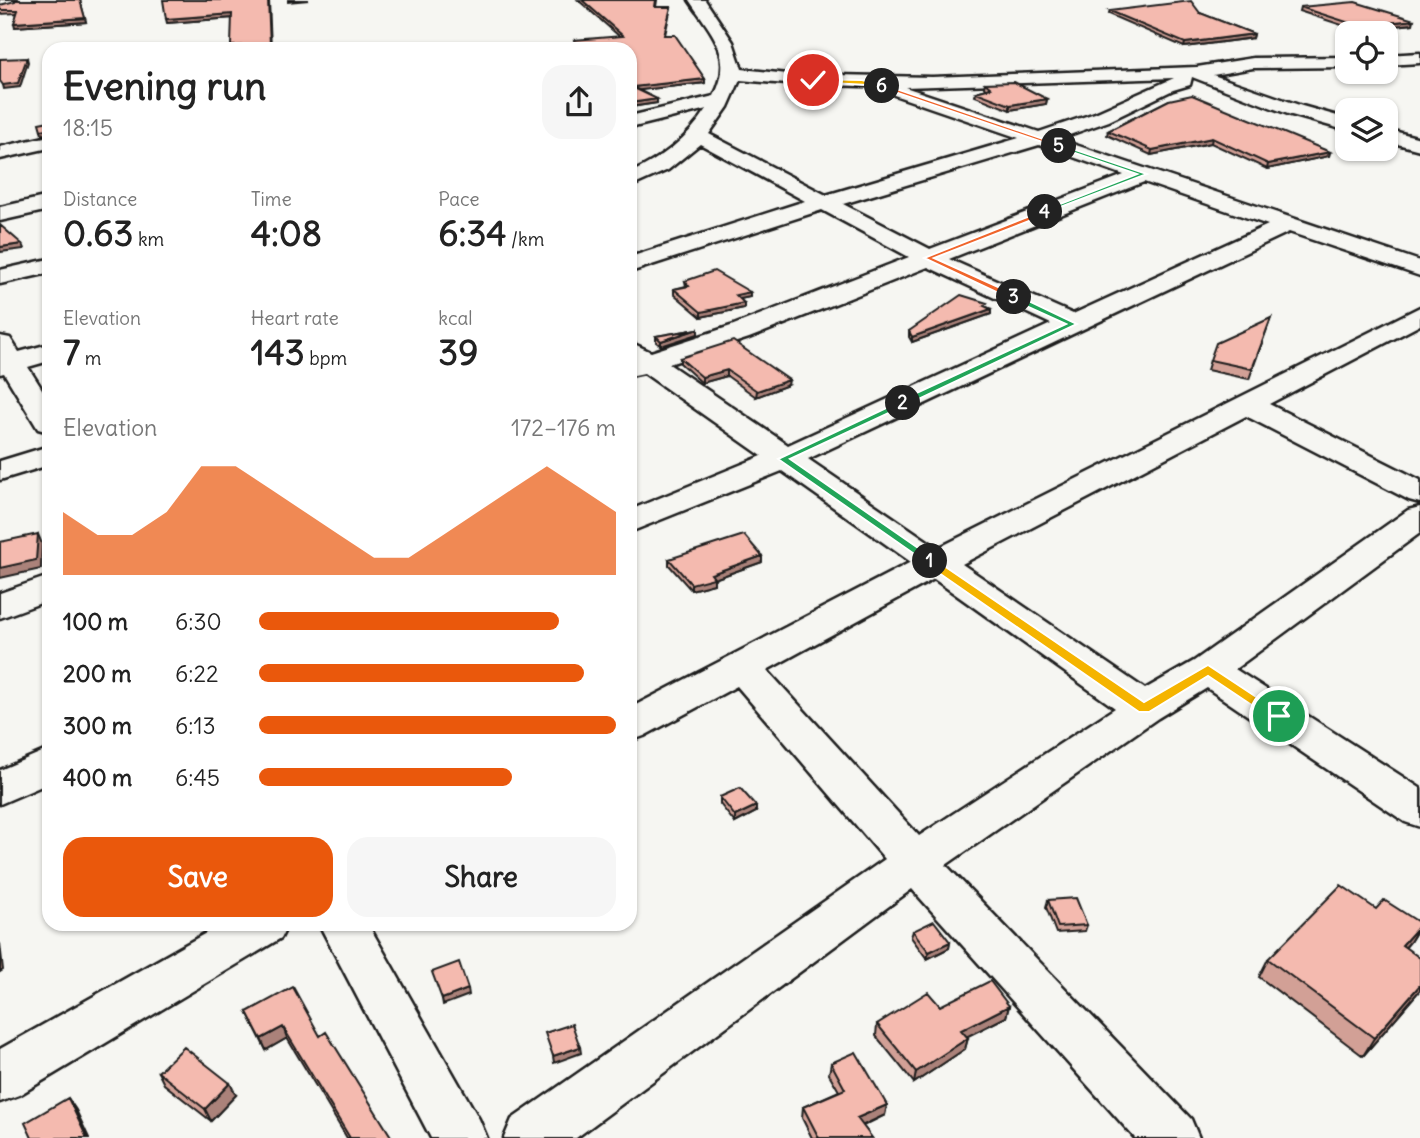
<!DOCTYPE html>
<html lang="en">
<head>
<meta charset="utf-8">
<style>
	body { margin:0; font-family:Delius,sans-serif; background:#f6f6f6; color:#222; height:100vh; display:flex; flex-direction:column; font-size:26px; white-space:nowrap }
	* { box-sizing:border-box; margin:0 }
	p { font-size:23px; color:#767676 }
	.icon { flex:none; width:38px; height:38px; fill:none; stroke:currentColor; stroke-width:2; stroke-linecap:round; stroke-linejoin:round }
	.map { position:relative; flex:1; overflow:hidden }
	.details { position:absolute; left:42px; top:42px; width:595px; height:889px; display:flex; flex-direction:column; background:#fff; border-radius:21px; box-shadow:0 2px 5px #0004 }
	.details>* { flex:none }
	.tools { position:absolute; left:1335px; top:21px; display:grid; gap:14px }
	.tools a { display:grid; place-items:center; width:63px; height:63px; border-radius:14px; background:#fff; box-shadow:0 2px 5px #0004; font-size:35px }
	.pin { position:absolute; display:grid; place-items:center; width:60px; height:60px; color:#fff; margin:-30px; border:4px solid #fff; border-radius:50%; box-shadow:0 2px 7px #0007 }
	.km { position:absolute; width:35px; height:35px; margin:-18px; border-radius:50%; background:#222; color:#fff; font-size:19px; line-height:35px; text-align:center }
	.round { display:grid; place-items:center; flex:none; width:74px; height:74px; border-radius:21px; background:#f6f6f6 }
	.head { display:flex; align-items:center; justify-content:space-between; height:119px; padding:0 21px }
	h1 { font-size:38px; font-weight:700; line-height:52px }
	.stats { display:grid; grid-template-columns:repeat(3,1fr); gap:10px; height:119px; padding:7px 21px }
	.stats div { display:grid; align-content:center }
	.stats b { font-size:35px; font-weight:700 }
	.stats small { font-size:19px; font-weight:400 }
	.stats p { font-size:19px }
	.chart { height:196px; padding:14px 21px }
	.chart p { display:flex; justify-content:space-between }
	.chart svg { width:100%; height:126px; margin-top:7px; fill:#ea580c; opacity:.7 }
	.cta { display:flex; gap:14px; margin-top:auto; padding:14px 21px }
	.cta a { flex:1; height:80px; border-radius:21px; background:#ea580c; color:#fff; font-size:28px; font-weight:700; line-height:80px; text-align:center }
	.cta a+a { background:#f6f6f6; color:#222 }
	ul { padding:0 21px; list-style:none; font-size:23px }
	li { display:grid; grid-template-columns:112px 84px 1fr; align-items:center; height:52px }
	li i { height:18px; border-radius:9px; background:#ea580c }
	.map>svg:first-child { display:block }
</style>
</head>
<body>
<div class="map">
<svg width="1420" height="1138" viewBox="0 0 1420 1138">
	<rect width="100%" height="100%" fill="#f6f6f2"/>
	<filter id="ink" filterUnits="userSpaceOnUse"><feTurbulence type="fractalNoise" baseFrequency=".0143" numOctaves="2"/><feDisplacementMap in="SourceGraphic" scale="14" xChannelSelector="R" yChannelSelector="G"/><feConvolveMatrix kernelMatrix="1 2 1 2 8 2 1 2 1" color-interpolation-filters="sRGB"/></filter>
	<g filter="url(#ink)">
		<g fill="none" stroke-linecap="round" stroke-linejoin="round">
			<defs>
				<path id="minor" d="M0,0H17L14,3L0,6Z
					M689,0H705L733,42L742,69L787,74L932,77L1197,67L1253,58L1348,57V67L1253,68L1213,75L1302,106L1348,119V131L1288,114L1192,77L1190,85L1173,90L1109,121L1058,139L1420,261V276L1289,232L808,459L938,548L1420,307V325L1269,404L1420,480V503L1409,500L1246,416L962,564L1145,689L1194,661L1408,510L1420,507V533L1235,669L1420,788V827L1405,822L1207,688L1158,718L946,865L1191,1119L1199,1138H1135L912,889L576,1138H504L512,1119L885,859L737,686L644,736L630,741V708L911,562L782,471L630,532V510L762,456L644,373L630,376V342L651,352L731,326L909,257L822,210L630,272V257L805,201L700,144L668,170L630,187V173C661,159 688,138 707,109L630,128V116L714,96C735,55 712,34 689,0ZM1174,78L1095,113L1039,132L905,87ZM740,80L787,84L896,87L891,91L894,95L1019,138L826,195L709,134L728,107ZM1039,145L1124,175L930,249L843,204ZM1144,182L1268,225L1073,314L949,259ZM928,267L1051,324L788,445L669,364L749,338ZM934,579L1115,708L919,836L767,670Z
					M1420,53V63L1386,65V55Z
					M1386,129L1420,138V150L1386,141Z
					M49,136V148L0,159V147Z
					M49,196V210L0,221V207Z
					M49,259V273L0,284V270Z
					M0,336L10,338L19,352L49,344V361L28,367L49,400V432L38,429L4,373L0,374Z
					M49,446V465L0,480V461Z
					M49,576V600L0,618V593Z
					M49,749V783L0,804V770Z
					M222,924H288L281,938L19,1095L0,1102V1049Z
					M319,924H368L479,1119L487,1138H431Z"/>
			</defs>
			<use href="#minor" stroke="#1c1c1c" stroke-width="5"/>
			<use href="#minor" fill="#f6f6f2" fill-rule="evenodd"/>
		</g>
		<path fill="#d2a096" stroke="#1c1c1c" stroke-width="2" d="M80,0L86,22L15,27L17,13L0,14V5Z
			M269,0L271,48L232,49V18L167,23Z
			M578,0H657L656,7H671L665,35L705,79V83L639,90L657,103L630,107L619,36Z
			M1300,7L1413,24L1357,30L1299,11Z
			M1109,11L1200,13L1254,34L1253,38L1184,47L1108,14Z
			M985,83L1047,99L1046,104L1010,110L975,96L976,92L987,89L984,87Z
			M1169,100L1330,152L1329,156L1267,169L1211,143L1151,155L1107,135L1108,131Z
			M685,281L750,292V297L740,299L744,308L701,317L674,294V289L686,286Z
			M987,307L991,309V314L912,342L909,337V331Z
			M1271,318L1249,379L1207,370L1210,360Z
			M698,329V334L661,346L656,342V336Z
			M680,358L788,385L756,397L727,376L702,383L680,363Z
			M669,559L762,562L714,579V584L691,590L669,565Z
			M720,797L756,812L735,823L720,804Z
			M1048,900L1087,925L1085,931L1056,933L1046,907Z
			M1376,909L1420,926L1410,942L1405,948L1420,990L1363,1056L1259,977L1268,959Z
			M913,931L950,942L949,948L927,959L911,937Z
			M940,1006H1009L1006,1017L967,1036L968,1038L965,1049L914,1083L876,1036L877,1024Z
			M247,1012L320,1036L392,1138H347L287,1038L266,1050Z
			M831,1063L887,1105L885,1115L863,1126L872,1138H812L802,1118L803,1107L839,1091L829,1074Z
			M158,1072L236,1095L211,1121L164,1084Z"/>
		<path fill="#ab827a" stroke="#1c1c1c" stroke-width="2" d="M288,0H309L288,2Z
			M232,14L233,18L167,23L166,19Z
			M85,18L86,22L15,27L14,23Z
			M1414,20L1413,24L1357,30L1359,26Z
			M1254,34L1253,38L1184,47L1185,43Z
			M27,58L28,62L20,87L4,89L3,85Z
			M705,79V83L632,91V87Z
			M657,99V103L630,107V103Z
			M1047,99L1046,104L1010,110V105Z
			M47,129L48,133L42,135L41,130Z
			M1212,138L1211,143L1151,155L1152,150Z
			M1330,152L1329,156L1267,169L1268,164Z
			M22,244L24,249L0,252V247Z
			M750,292V297L735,300L736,295Z
			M744,303V308L701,317V312Z
			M991,309V314L912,342V337Z
			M698,329V334L661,346V341Z
			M727,370V376L702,383V377Z
			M789,380L788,385L756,397L757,391Z
			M38,534L42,544L41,569L0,578V568Z
			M762,556V562L714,579V584L691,590V584L711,574Z
			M756,806V812L735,823V816Z
			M1420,925L1410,942L1391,963L1402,945Z
			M950,942L949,948L927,959L929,952Z
			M0,943L3,970L0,972Z
			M1420,985V990L1363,1056L1374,1038Z
			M468,989L469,995L443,1005L442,999Z
			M1009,1006L1006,1017L958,1041L961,1030Z
			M283,1027L287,1038L266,1050L261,1039Z
			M968,1038L965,1049L914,1083L916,1072Z
			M580,1047L581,1053L554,1063L553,1056Z
			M230,1083L236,1095L211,1121L205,1109Z
			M68,1098L76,1110L89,1138H87Z
			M887,1105L885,1115L855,1129L857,1118Z"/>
		<path fill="#f4baaf" stroke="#1c1c1c" stroke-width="2" d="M15,0H80L85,18L14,23L18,10H0V5L15,1Z
			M163,0H268L270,45L231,46L232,14L166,19Z
			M582,0H656L655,7H671L664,35H675L705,79L632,87L657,99L630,103V49H576L574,40L623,36Z
			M1191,1L1200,13L1254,34L1185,43L1109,11Z
			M1355,2L1414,20L1359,26L1300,7Z
			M27,58L18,83L3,85L0,81V59Z
			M1014,82L1047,99L1010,105L976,92L991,88L985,83Z
			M1192,95L1330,152L1268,164L1212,138L1152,150L1108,131L1169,100Z
			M49,121V131L47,129L41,130L39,123Z
			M49,144V156L46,147Z
			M0,225L22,244L0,247Z
			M714,271L750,292L736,295L744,303L701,312L674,289L689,286L685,281Z
			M961,295L987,303L984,306L991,309L912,337L909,331Z
			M1271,318L1252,369L1210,360L1216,343Z
			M698,329L661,341L656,336Z
			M733,341L789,380L757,391L727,370L702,377L680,358Z
			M38,534L36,560L0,568V542Z
			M744,535L762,556L711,574L714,578L691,584L669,559Z
			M740,788L756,806L735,816L720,797Z
			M1341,885L1376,909L1384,900L1420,923V925L1402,945L1420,958V985L1374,1038L1268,959Z
			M1076,898L1087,925L1058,927L1048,900Z
			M934,921L950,942L929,952L913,931Z
			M459,962L468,989L442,999L432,972Z
			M990,981L1009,1006L961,1030L968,1038L916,1072L877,1024L928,992L940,1006Z
			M293,987L320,1036L326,1032L392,1138H350L283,1027L261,1039L247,1012Z
			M572,1024L580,1047L553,1056L545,1033Z
			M184,1047L230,1083L205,1109L158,1072Z
			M856,1052L887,1105L857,1118L872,1138H819L803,1107L845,1089L831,1063Z
			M68,1098L87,1138H32L25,1123Z"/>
	</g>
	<path fill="#f5b400" stroke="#fff" stroke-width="2" d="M926,559H934L1144,702L1208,665L1285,716L1279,721L1274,720L1208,676L1149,712H1139L926,564Z"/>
	<path fill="#22a559" stroke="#fff" stroke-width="2" d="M903,400L907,403L906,405L790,459L934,559L935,561L930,565L778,459Z"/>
	<path fill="#22a559" stroke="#fff" stroke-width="2" d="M1011,295H1016L1077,324L906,405H899V401L1066,324L1011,299Z"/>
	<path fill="#f0652b" stroke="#fff" stroke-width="2" d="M1045,210L1047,214L934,258L1016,295V299H1011L924,258Z"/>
	<path fill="#22a559" stroke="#fff" stroke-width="2" d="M1057,145H1061L1147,174L1042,214V211L1137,174L1057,147Z"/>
	<path fill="#f0652b" stroke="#fff" stroke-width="2" d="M882,84L1061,145L1062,146L1057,147L880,87Z"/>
	<path fill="#f5b400" stroke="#fff" stroke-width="2" d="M811,79L862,80L885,86L813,82Z"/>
</svg>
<div class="tools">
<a><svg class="icon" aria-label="locate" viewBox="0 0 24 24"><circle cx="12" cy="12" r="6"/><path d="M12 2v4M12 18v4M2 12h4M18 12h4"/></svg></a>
<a><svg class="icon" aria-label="layers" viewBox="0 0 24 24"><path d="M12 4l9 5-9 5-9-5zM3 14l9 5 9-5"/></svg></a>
</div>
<div class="pin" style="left:1279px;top:716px;background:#1e9e55"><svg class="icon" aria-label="arrive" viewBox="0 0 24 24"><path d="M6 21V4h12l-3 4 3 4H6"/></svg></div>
<div class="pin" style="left:813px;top:80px;background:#d93025"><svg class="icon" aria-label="check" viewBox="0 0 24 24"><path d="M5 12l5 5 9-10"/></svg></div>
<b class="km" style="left:930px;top:561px">1</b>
<b class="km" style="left:903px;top:403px">2</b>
<b class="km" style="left:1014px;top:297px">3</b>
<b class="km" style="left:1045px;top:212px">4</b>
<b class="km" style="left:1059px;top:146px">5</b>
<b class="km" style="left:882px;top:86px">6</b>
<section class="details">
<div class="head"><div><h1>Evening run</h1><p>18:15</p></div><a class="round"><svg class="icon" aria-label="share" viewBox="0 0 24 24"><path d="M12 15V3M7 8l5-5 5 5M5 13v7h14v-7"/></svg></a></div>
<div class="stats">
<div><p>Distance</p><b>0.63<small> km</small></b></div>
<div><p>Time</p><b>4:08</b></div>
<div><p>Pace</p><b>6:34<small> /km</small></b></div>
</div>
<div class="stats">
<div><p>Elevation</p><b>7<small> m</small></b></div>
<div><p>Heart rate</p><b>143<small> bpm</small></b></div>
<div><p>kcal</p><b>39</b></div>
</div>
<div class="chart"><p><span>Elevation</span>172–176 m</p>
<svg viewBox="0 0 160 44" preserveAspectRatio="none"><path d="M0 44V22L10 30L20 30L30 22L40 6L50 6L60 14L70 22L80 30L90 38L100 38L110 30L120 22L130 14L140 6L150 14L160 22V44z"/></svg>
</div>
<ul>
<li><b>100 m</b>6:30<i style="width:84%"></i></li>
<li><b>200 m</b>6:22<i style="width:91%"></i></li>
<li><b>300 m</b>6:13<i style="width:100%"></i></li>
<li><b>400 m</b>6:45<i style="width:71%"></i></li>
</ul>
<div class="cta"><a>Save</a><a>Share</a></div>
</section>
</div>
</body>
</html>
